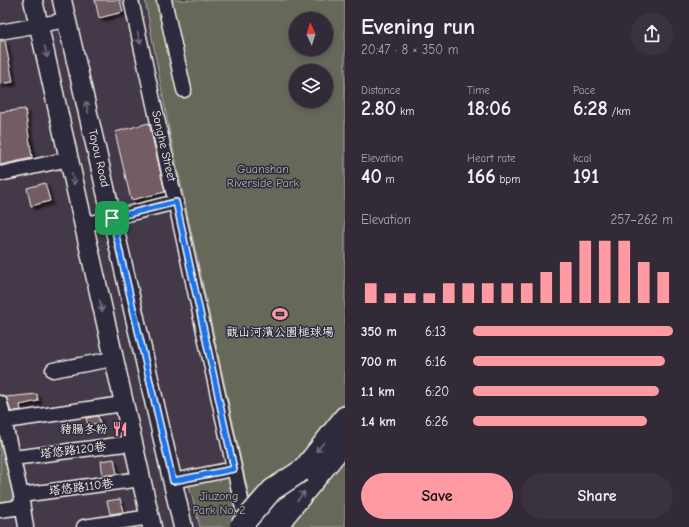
<!DOCTYPE html>
<html lang="en">
<head>
<meta charset="utf-8">
<style>
	body { margin:0; font-family:"Comic Neue","LXGW WenKai TC",sans-serif; background:#3a333f; color:#f1f3f6; height:100vh; display:flex; flex-direction:column; font-size:15px; white-space:nowrap }
	* { box-sizing:border-box; margin:0 }
	p { font-size:13px; color:#a8a7ad }
	.icon { flex:none; width:22px; height:22px; fill:none; stroke:currentColor; stroke-width:2; stroke-linecap:round; stroke-linejoin:round }
	.map { position:relative; flex:1; overflow:hidden }
	.side { display:flex; flex-direction:column; background:#322b37; width:344px }
	.side>* { flex:none }
	.needle { width:26px; rotate:356deg }
	.controls { position:absolute; left:289px; top:12px; display:grid; gap:8px }
	.controls a { display:grid; place-items:center; width:44px; height:44px; border-radius:50%; background:#322b37; box-shadow:0 2px 6px #0003,0 0 0 1px #4d4752; font-size:20px }
	.pin { position:absolute; display:grid; place-items:center; width:34px; height:34px; color:#fff; margin:-17px; border-radius:8px; box-shadow:0 2px 6px #0006 }
	.round { display:grid; place-items:center; flex:none; width:42px; height:42px; border-radius:21px; background:#3a333f }
	.summary { display:flex; align-items:center; justify-content:space-between; height:68px; padding:0 16px }
	h1 { font-size:22px; font-weight:600; line-height:30px }
	.figures { display:grid; grid-template-columns:repeat(3,1fr); gap:6px; height:68px; padding:4px 16px }
	.figures div { display:grid; align-content:center }
	.figures b { font-size:20px; font-weight:600 }
	.figures small { font-size:11px; font-weight:400 }
	.figures p { font-size:11px }
	.chart { height:112px; padding:8px 16px }
	.chart p { display:flex; justify-content:space-between }
	.chart svg { width:100%; height:72px; margin-top:4px; stroke:#ff9aa2; stroke-width:6 }
	.action { display:flex; gap:8px; margin-top:auto; padding:8px 16px }
	.action a { flex:1; height:46px; border-radius:24px; background:#ff9aa2; color:#111; font-size:16px; font-weight:600; line-height:46px; text-align:center }
	.action a+a { background:#3a333f; color:#f1f3f6 }
	ul { padding:0 16px; list-style:none; font-size:13px }
	li { display:grid; grid-template-columns:64px 48px 1fr; align-items:center; height:30px }
	li i { height:10px; border-radius:5px; background:#ff9aa2 }
	main { display:flex; flex:1; min-height:0 }
	.map>svg:first-child { display:block }
</style>
</head>
<body>
<main>
<div class="map">
<svg width="345" height="527" viewBox="0 0 345 527">
	<defs>
		<filter id="shadow"><feDropShadow dx="3.5" dy="3.5" stdDeviation="1" flood-color="#0009"/></filter>
	</defs>
	<rect width="100%" height="100%" fill="#433949"/>
	<filter id="ink" filterUnits="userSpaceOnUse"><feTurbulence type="fractalNoise" baseFrequency=".025" numOctaves="2"/><feDisplacementMap in="SourceGraphic" scale="8" xChannelSelector="R" yChannelSelector="G"/><feConvolveMatrix kernelMatrix="1 2 1 2 8 2 1 2 1" color-interpolation-filters="sRGB"/></filter>
	<g filter="url(#ink)">
		<path fill="#66685a" stroke="#adaca1" fill-rule="evenodd" d="M145,0H345V527H258L250,501L170,134ZM296,19H326V49H296ZM296,71H326V101H296Z
			M0,442L15,500L0,502Z
			M239,474L247,512L232,527H200L188,482Z"/>
		<path fill="#735c64" stroke="#f4f1e8" filter="url(#shadow)" d="M95,0H120L123,12L99,18Z
			M0,41H5L13,82L0,84Z
			M25,109L32,158L0,165V112Z
			M149,123L165,192L131,200L115,132Z
			M45,183L50,201L31,206L27,188Z
			M37,394L38,401L20,405L21,410L11,412L6,397Z
			M98,416L100,423L88,425L86,418Z
			M114,459L117,474L103,476L101,461Z
			M120,499L123,512L110,514L107,501Z"/>
		<g fill="none" stroke-linecap="round" stroke-linejoin="round">
			<defs>
				<path id="minor" d="M131,0L247,527
					M164,0L184,90
					M0,32L67,20
					M0,174L69,159
					M83,225L176,202
					M53,370L113,359
					M0,403L21,495L26,527
					M5,421L123,404
					M13,458L133,443
					M173,481L233,469
					M21,495L141,479
					M0,510L22,507
					M84,527L150,517"/>
				<path id="major" d="M33,0L152,527
					M62,0L183,527"/>
				<path id="highway" d="M258,527L345,417
					M277,527L285,515L345,442"/>
			</defs>
			<use href="#minor" stroke="#f4f1e8" stroke-width="17"/>
			<use href="#major" stroke="#f4f1e8" stroke-width="21"/>
			<use href="#highway" stroke="#f4f1e8" stroke-width="24"/>
			<use href="#minor" stroke="#2f2a3d" stroke-width="14"/>
			<use href="#major" stroke="#2f2a3d" stroke-width="18"/>
			<use href="#highway" stroke="#2f2a3d" stroke-width="21"/>
			<defs>
				<path id="highway-bridge" d="M240,527L272,490L301,471"/>
			</defs>
			<use href="#highway-bridge" stroke="#f4f1e8" stroke-width="24" stroke-linecap="butt"/>
			<use href="#highway-bridge" stroke="#2f2a3d" stroke-width="21"/>
		</g>
		<defs><path id="oneway-shaft" d="M-6 0H5M1.5-3L5.5 0L1.5 3" fill="none" stroke-width="1.6" stroke-linecap="round" stroke-linejoin="round"/></defs>
		<g stroke="#747079">
			<use href="#oneway-shaft" transform="translate(139 38) rotate(77)"/>
			<use href="#oneway-shaft" transform="translate(46 52) rotate(78)"/>
			<use href="#oneway-shaft" transform="translate(87 107) rotate(-103)"/>
			<use href="#oneway-shaft" transform="translate(73 179) rotate(78)"/>
			<use href="#oneway-shaft" transform="translate(101 306) rotate(77)"/>
			<use href="#oneway-shaft" transform="translate(320 447) rotate(130)"/>
			<use href="#oneway-shaft" transform="translate(301 496) rotate(-51)"/>
		</g>
	</g>
	<g fill="none" stroke-linecap="round" stroke-linejoin="round" filter="url(#ink)">
		<defs>
			<path id="route" d="M176,202L234,469L173,481L112,218Z"/>
		</defs>
		<use href="#route" stroke="#fff" stroke-width="8"/>
		<use href="#route" stroke="#1a73e8" stroke-width="5"/>
	</g>
	<defs>
		<symbol id="stadium-bare" viewBox="-9 -9 18 18"><path d="M0-5a6.5 5 0 1 0 0 10a6.5 5 0 1 0 0-10ZM-3.5-1.8h7v3.6h-7Z" fill="#ff9aa2" stroke="#2f2a3d" stroke-width="2.5" paint-order="stroke"/></symbol>
		<symbol id="restaurant-bare" viewBox="-9 -9 18 18"><path d="M-5-6h1v4h1v-4h1v4h1v-4h1v5L-1.5 .5V6h-2V.5L-5-1ZM5-6V6H3V1.5H1.5Q1.5-4 5-6Z" fill="#ff9aa2" stroke="#2f2a3d" stroke-width="2.5" paint-order="stroke"/></symbol>
	</defs>
	<g fill-rule="evenodd">
		<use href="#stadium-bare" x="269" y="303" width="22" height="22"/>
		<use href="#restaurant-bare" x="109" y="418" width="22" height="22"/>
	</g>
	<g text-anchor="middle" dominant-baseline="central" stroke-width="3" stroke-linejoin="round" paint-order="stroke">
		<g font-size="12" fill="#f4f1e8" stroke="#2f2a3d">
			<text transform="translate(164 146) rotate(77)">Songhe Street</text>
			<text transform="translate(99 158) rotate(77)">Tayou Road</text>
			<text transform="translate(73 450) rotate(-7)">塔悠路120巷</text>
			<text transform="translate(81 487) rotate(-7)">塔悠路110巷</text>
		</g>
		<g font-size="12" fill="#b4b3a8" stroke="#2f2a3d">
			<text x="263" y="169">Guanshan<tspan x="263" dy="14">Riverside Park</tspan></text>
			<text x="219" y="496">Jiuzong<tspan x="219" dy="14">Park No. 2</tspan></text>
		</g>
		<g font-size="12" fill="#f4f1e8" stroke="#2f2a3d">
			<text x="280" y="332">觀山河濱公園槌球場</text>
			<text x="108" y="429" text-anchor="end">豬腸冬粉</text>
		</g>
	</g>
</svg>
<div class="controls">
<a><svg class="needle" viewBox="-14 -14 28 28"><path d="M0-13l5 13h-10z" fill="#e53935"/><path d="M0 13l5-13h-10z" fill="#a8a7ad"/></svg></a>
<a><svg class="icon" aria-label="layers" viewBox="0 0 24 24"><path d="M12 4l9 5-9 5-9-5zM3 14l9 5 9-5"/></svg></a>
</div>
<div class="pin" style="left:112px;top:218px;background:#1e9e55"><svg class="icon" aria-label="arrive" viewBox="0 0 24 24"><path d="M6 21V4h12l-3 4 3 4H6"/></svg></div>
</div>
<section class="side">
<div class="summary"><div><h1>Evening run</h1><p>20:47 · 8 × 350 m</p></div><a class="round"><svg class="icon" aria-label="share" viewBox="0 0 24 24"><path d="M12 15V3M7 8l5-5 5 5M5 13v7h14v-7"/></svg></a></div>
<div class="figures">
<div><p>Distance</p><b>2.80<small> km</small></b></div>
<div><p>Time</p><b>18:06</b></div>
<div><p>Pace</p><b>6:28<small> /km</small></b></div>
</div>
<div class="figures">
<div><p>Elevation</p><b>40<small> m</small></b></div>
<div><p>Heart rate</p><b>166<small> bpm</small></b></div>
<div><p>kcal</p><b>191</b></div>
</div>
<div class="chart"><p><span>Elevation</span>257–262 m</p>
<svg viewBox="0 0 160 44" preserveAspectRatio="none"><path d="M5 44V32M15 44V38M25 44V38M35 44V38M45 44V32M55 44V32M65 44V32M75 44V32M85 44V32M95 44V25M105 44V19M115 44V6M125 44V6M135 44V6M145 44V19M155 44V25"/></svg>
</div>
<ul>
<li><b>350 m</b>6:13<i style="width:100%"></i></li>
<li><b>700 m</b>6:16<i style="width:96%"></i></li>
<li><b>1.1 km</b>6:20<i style="width:93%"></i></li>
<li><b>1.4 km</b>6:26<i style="width:87%"></i></li>
</ul>
<div class="action"><a>Save</a><a>Share</a></div>
</section>
</main>
</body>
</html>
